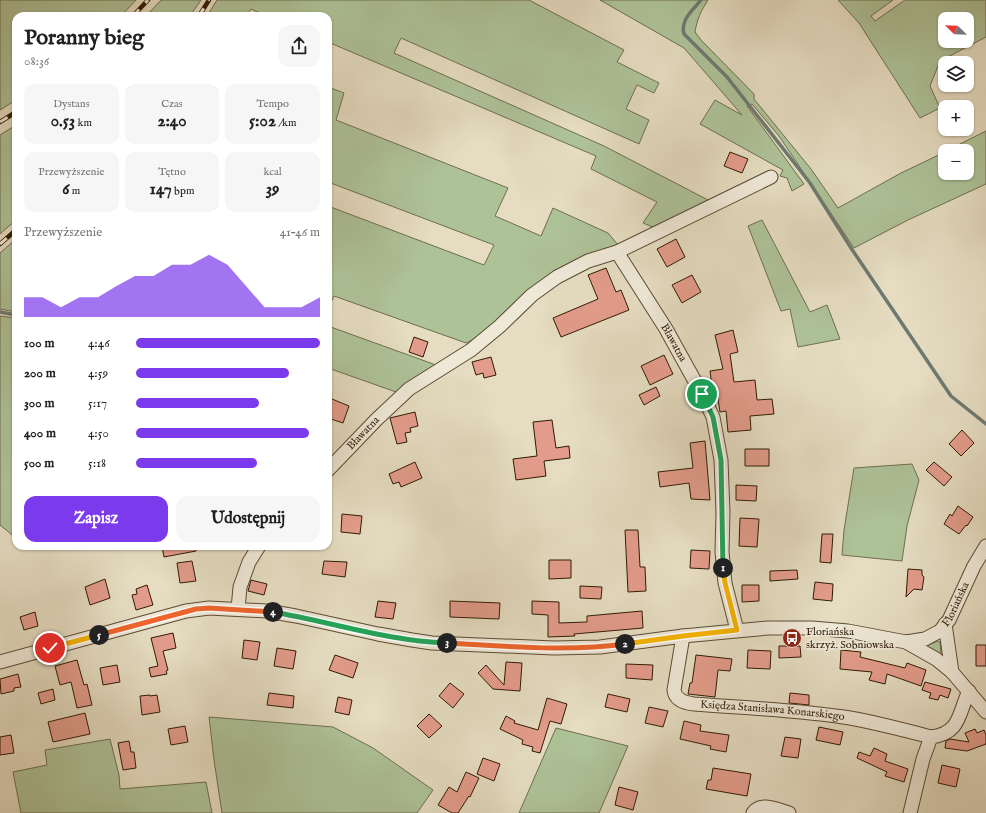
<!DOCTYPE html>
<html lang="pl">
<head>
<meta charset="utf-8">
<style>
	body { margin:0; font-family:"IM FELL English",serif; background:#f6f6f6; color:#202124; height:100vh; display:flex; flex-direction:column; font-size:15px; white-space:nowrap }
	* { box-sizing:border-box; margin:0 }
	p { font-size:13px; color:#757577 }
	.icon { flex:none; width:22px; height:22px; fill:none; stroke:currentColor; stroke-width:2; stroke-linecap:round; stroke-linejoin:round }
	.map { position:relative; flex:1; overflow:hidden }
	.details { position:absolute; left:12px; top:12px; width:320px; height:538px; display:flex; flex-direction:column; background:#fff; border-radius:12px; box-shadow:0 1px 3px #0004 }
	.details>* { flex:none }
	.needle { width:26px; rotate:293deg }
	.buttons { position:absolute; left:938px; top:12px; display:grid; gap:8px }
	.buttons a { display:grid; place-items:center; width:36px; height:36px; border-radius:8px; background:#fff; box-shadow:0 1px 3px #0004; font-size:20px }
	.pin { position:absolute; display:grid; place-items:center; width:34px; height:34px; color:#fff; margin:-17px; border:2px solid #fff; border-radius:50%; box-shadow:0 1px 4px #0007 }
	.km { position:absolute; width:20px; height:20px; margin:-10px; border-radius:50%; background:#222; color:#fff; font-size:11px; line-height:20px; text-align:center }
	.round { display:grid; place-items:center; flex:none; width:42px; height:42px; border-radius:12px; background:#f6f6f6 }
	.headline { display:flex; align-items:center; justify-content:space-between; height:68px; padding:0 12px }
	h1 { font-size:22px; font-weight:700; line-height:30px }
	.metrics { display:grid; grid-template-columns:repeat(3,1fr); gap:6px; height:68px; padding:4px 12px }
	.metrics div { display:grid; align-content:center; border-radius:10px; background:#f6f6f6; text-align:center }
	.metrics b { font-size:17px; font-weight:700 }
	.metrics small { font-size:11px; font-weight:400 }
	.metrics p { font-size:11px }
	.chart { height:112px; padding:8px 12px }
	.chart p { display:flex; justify-content:space-between }
	.chart svg { width:100%; height:72px; margin-top:4px; fill:#7c3aed; opacity:.7 }
	.action { display:flex; gap:8px; margin-top:auto; padding:8px 12px }
	.action a { flex:1; height:46px; border-radius:12px; background:#7c3aed; color:#fff; font-size:16px; font-weight:700; line-height:46px; text-align:center }
	.action a+a { background:#f6f6f6; color:#202124 }
	ul { padding:0 12px; list-style:none; font-size:13px }
	li { display:grid; grid-template-columns:64px 48px 1fr; align-items:center; height:30px }
	li i { height:10px; border-radius:5px; background:#7c3aed }
	.map>svg:first-child { display:block }
</style>
</head>
<body>
<div class="map">
<svg width="986" height="813" viewBox="0 0 986 813">
	<rect width="100%" height="100%" fill="#e5dcc1"/>
	<filter id="stains"><feTurbulence type="fractalNoise" baseFrequency=".005" numOctaves="4"/><feColorMatrix values="0 0 0 0 .2 0 0 0 0 .09 0 0 0 0 .02 0 0 0 .5 -.17"/></filter>
	<radialGradient id="worn" r=".72"><stop offset=".6" stop-color="#630" stop-opacity="0"/><stop offset="1" stop-color="#630" stop-opacity=".3"/></radialGradient>
	<path fill="#aec298" stroke="#6e6e4e" fill-rule="evenodd" d="M0,0H136L121,16H16V100L0,110Z
		M161,0H201L190,16H146Z
		M217,0H529L624,50L617,62L659,83L654,93L637,85L626,109L649,120L639,144L401,38L394,53L604,146L712,202L655,228L643,223L657,202L591,169L596,156L328,42V16H267L251,9L246,16H207Z
		M600,0H708C701,11 697,19 695,32L701,40L754,94V99L811,169L838,208L901,173L945,152V173H967V151H946L986,131V184L908,220L854,248L779,136L752,104L747,106L804,184L792,191L787,178L780,176L783,170L700,124L715,100L742,115L684,48Z
		M838,0H893L871,16L875,21L905,0H986V37L940,61L930,86L940,108L920,118L859,23ZM945,19H967V41H945Z
		M328,87L344,93L336,120L508,188L495,216L541,236L553,208L608,233L619,246L602,253L486,333L466,343L334,296L328,309V206L484,265L494,245L328,182Z
		M16,125V220L0,234V135Z
		M762,220L810,312L827,305L840,339L798,347L790,309L781,311L748,226Z
		M16,239V312L0,309V253Z
		M0,316L16,318V538L0,525Z
		M328,326L436,365L399,393L328,368Z
		M912,464L919,480L907,526L902,561L842,555L844,530L854,468Z
		M938,641L940,642L941,653L938,654L926,646Z
		M209,717L333,727L373,748L433,790L417,813H222L214,760Z
		M556,728L628,746L599,813H519Z
		M110,739L119,775L120,789L206,782L212,813H21L13,772L47,765L45,750Z"/>
	<g fill="none" stroke-linecap="round" stroke-linejoin="round">
		<path stroke="#6e7a71" stroke-width="3.5" d="M701,0C693,10 680,20 684,34L727,77L810,183L851,248L951,396L986,424
			M0,312L16,315"/>
	</g>
	<path fill="#e39c8b" stroke="#2f1b03" d="M730,152L748,159L742,173L724,166Z
		M676,239L685,257L667,267L657,249Z
		M606,268L616,292L621,290L629,310L561,337L553,318L598,299L588,275Z
		M692,275L701,292L682,303L672,285Z
		M733,330L738,352L730,354L734,382L755,380L757,400L772,399L774,414L750,416L751,430L728,432L726,411L720,412L716,386H712L710,371L723,369L715,335Z
		M414,337L428,342L423,357L409,352Z
		M664,355L673,374L650,385L641,366Z
		M491,357L496,375L484,378L483,373L476,375L472,362Z
		M656,387L660,396L644,405L639,395Z
		M332,399L349,406L343,423L328,418V410Z
		M415,412L418,426L410,428L411,432L405,433L407,442L397,444L390,418Z
		M552,420L556,448L569,446L570,458L544,461L546,476L516,480L513,459L537,456L533,422Z
		M962,430L974,443L961,456L949,444Z
		M705,441L710,500L691,499L689,483L660,487L658,472L693,468L690,443Z
		M745,449H769V466H745Z
		M415,462L422,478L401,487L399,482L393,484L389,474Z
		M934,462L952,477L944,486L926,470Z
		M736,485L757,486L756,501L736,500Z
		M958,506L973,517L967,526L966,525L959,534L944,524L950,514L952,516Z
		M342,514L362,516L360,534L341,532Z
		M740,518L759,519L757,547L739,546Z
		M625,530H638L640,567H645L646,591L628,592Z
		M822,534H833L831,563L820,562Z
		M162,546H195L196,551L164,557Z
		M691,550L710,551L709,569L690,568Z
		M549,560H571V578L549,579Z
		M192,561L196,581L180,583L177,563Z
		M324,561L347,562L345,577L322,574Z
		M908,569L922,570V575L924,577L922,590L914,589L906,597Z
		M797,570L798,579L770,581V571Z
		M105,579L110,598L90,605L85,587Z
		M251,580L267,584L264,595L248,591Z
		M815,582L833,584L832,601L813,599Z
		M147,585L153,605L136,610L132,595L137,594L136,589Z
		M742,585H759V601L742,602Z
		M580,586L602,587L601,599L580,598Z
		M378,601L396,603L393,619L375,617Z
		M450,601L500,603L499,619L450,617Z
		M532,601L559,602V623L587,622V616L642,611L643,628L574,634L575,636L548,637V615L532,614Z
		M35,612L38,626L24,630L20,617Z
		M173,633L176,648L163,651L168,670L166,671L167,674L151,677L149,668L158,666L151,638Z
		M244,640L260,642L257,660L242,658Z
		M976,645H986V666H976Z
		M779,646H800L801,657L779,658Z
		M277,648L296,651L293,669L274,666Z
		M748,650L771,651L770,669L747,668Z
		M841,650L861,652L860,657L905,668L907,663L926,670L921,686L887,674L885,684L869,680L872,672L840,669Z
		M335,655L358,663L353,678L329,670Z
		M696,655L732,659L730,671L718,670L715,697L688,694L690,683H692Z
		M77,660L84,685L87,684L92,705L77,708L71,682L60,685L55,666Z
		M506,662L522,663L520,691L493,689L478,673L486,665L504,685Z
		M626,664L653,665L652,680L626,678Z
		M117,665L120,682L103,685L100,668Z
		M18,674L21,687L14,688V691L1,694L0,679Z
		M925,682L951,689L948,698L940,695L938,700L929,698L931,693L922,690Z
		M450,683L464,694L453,708L439,696Z
		M53,689L55,700L41,704L38,693Z
		M269,693L294,696L293,708L267,705Z
		M790,693L809,695V705L789,703Z
		M608,694L630,699L627,712L605,707Z
		M150,695V696L157,695L160,712L142,715L140,696Z
		M338,697L352,700L349,715L335,712Z
		M547,698L567,704L561,724L550,721L540,753L532,751L533,747L522,744L523,740L500,729L506,716L515,721L514,723L538,730Z
		M649,707L668,711L663,727L645,723Z
		M85,713L90,734L53,742L48,722Z
		M429,714L442,726L429,738L417,726Z
		M684,721L701,725L700,731L729,735L726,752L710,749L711,746L680,739Z
		M185,726L188,742L171,745L168,729Z
		M819,727L843,732L840,745L816,740Z
		M975,729L977,733L984,730L986,735V744L967,751L945,748L946,741L950,739L969,742L965,733Z
		M11,735L14,753L0,755V737Z
		M785,737L801,739L798,758L781,756Z
		M129,741L131,752H134L136,768L123,770L118,743Z
		M874,748L887,754L885,761L908,769L904,782L885,776L887,772L857,758L859,752L870,756Z
		M483,758L500,764L494,781L477,774Z
		M942,765L960,769L956,787L938,783Z
		M713,768L751,774L747,796L706,789L708,780H711Z
		M466,772L479,778L470,797L469,796L458,813H452L438,805L449,787L457,792Z
		M619,787L638,792L633,810L615,805Z"/>
	<g fill="none" stroke-linecap="round" stroke-linejoin="round">
		<defs>
			<g id="minor">
				<path id="s1" d="M617,252L666,329L702,394L713,417L721,460L723,512L722,552L725,583L737,630"/>
				<path id="s2" d="M328,470L376,420L409,389L471,350L500,326L532,295L557,277L588,261L617,252L771,177"/>
				<path d="M238,609L240,587L249,562L259,546"/>
				<path d="M945,624L952,672"/>
				<path id="s3" d="M683,636L674,690C675,700 685,703 694,704C746,708 799,710 850,718C878,723 904,730 931,737"/>
				<path d="M906,642L936,659L952,672L986,712"/>
				<path id="s4" d="M0,662L186,611L209,608L267,611L296,616L378,634L412,640L432,643L554,648L600,647L683,636L768,628H812L848,631L906,642L925,639L940,631L949,620L974,566L986,546"/>
				<path d="M753,813C761,801 778,810 789,813"/>
				<path d="M910,813L923,759L931,737C961,733 958,714 969,691"/>
			</g>
		</defs>
		<use href="#minor" stroke="#5c4b32" stroke-width="15"/>
		<use href="#minor" stroke="#eee8d7" stroke-width="13"/>
		<defs>
			<path id="rail" d="M133,16L148,0
				M199,16L209,0
				M0,122L16,112
				M0,244L16,230"/>
		</defs>
		<use href="#rail" stroke="#2f1b03" stroke-width="4.5"/>
		<use href="#rail" stroke="#eee8d7" stroke-width="3" stroke-dasharray="9" stroke-linecap="butt"/>
	</g>
	<g fill="none" stroke-linecap="round" stroke-linejoin="round">
		<defs>
			<path id="split-1" d="M702,394L713,417L721,460L723,568"/>
			<path id="split-2" d="M625,644L683,636L737,630L725,583L723,568"/>
			<path id="split-3" d="M447,643C506,646 566,652 625,644"/>
			<path id="split-4" d="M273,612C331,622 388,641 447,643"/>
			<path id="split-5" d="M99,635L196,609L209,608L273,612"/>
			<path id="split-6" d="M50,648L99,635"/>
		</defs>
		<use href="#split-1" stroke="#fff" stroke-width="8"/>
		<use href="#split-2" stroke="#fff" stroke-width="8"/>
		<use href="#split-3" stroke="#fff" stroke-width="8"/>
		<use href="#split-4" stroke="#fff" stroke-width="8"/>
		<use href="#split-5" stroke="#fff" stroke-width="8"/>
		<use href="#split-6" stroke="#fff" stroke-width="8"/>
		<use href="#split-1" stroke="#22a559" stroke-width="5"/>
		<use href="#split-2" stroke="#f5b400" stroke-width="5"/>
		<use href="#split-3" stroke="#f0652b" stroke-width="5"/>
		<use href="#split-4" stroke="#22a559" stroke-width="5"/>
		<use href="#split-5" stroke="#f0652b" stroke-width="5"/>
		<use href="#split-6" stroke="#f5b400" stroke-width="5"/>
	</g>
	<defs>
		<symbol id="bus-disc" viewBox="-11 -11 22 22"><circle r="9.5" fill="#8f2418" stroke="#eee8d7"/><path d="M-5-6H5V4H4V6H2V4H-2V6H-4V4H-5ZM-3.5-4V0h7V-4ZM-3.5 1.2v1.5H-2V1.2ZM2 1.2v1.5H3.5V1.2Z" fill="#fff"/></symbol>
	</defs>
	<g fill-rule="evenodd">
		<use href="#bus-disc" x="781" y="627" width="22" height="22"/>
	</g>
	<g text-anchor="middle" dominant-baseline="central" stroke-width="3.5" stroke-linejoin="round" paint-order="stroke">
		<g font-size="11" fill="#2f1b03" stroke="#eee8d7">
			<text stroke="none"><textPath href="#s1" startOffset="107">Bławatna</textPath></text>
			<text stroke="none"><textPath href="#s2" startOffset="51">Bławatna</textPath></text>
			<text stroke="none"><textPath href="#s4" startOffset="986">Floriańska</textPath></text>
			<text stroke="none"><textPath href="#s3" startOffset="160">Księdza Stanisława Konarskiego</textPath></text>
		</g>
		<g font-size="11" fill="#2f1b03" stroke="#eee8d7" text-anchor="start">
			<text x="806" y="632">Floriańska<tspan x="806" dy="13">skrzyż. Sobniowska</tspan></text>
		</g>
	</g>
	<rect width="100%" height="100%" filter="url(#stains)"/>
	<rect width="100%" height="100%" fill="url(#worn)"/>
</svg>
<div class="buttons">
<a><svg class="needle" viewBox="-14 -14 28 28"><path d="M0-13l5 13h-10z" fill="#e53935"/><path d="M0 13l5-13h-10z" fill="#757577"/></svg></a>
<a><svg class="icon" aria-label="layers" viewBox="0 0 24 24"><path d="M12 4l9 5-9 5-9-5zM3 14l9 5 9-5"/></svg></a>
<a>+</a>
<a>−</a>
</div>
<div class="pin" style="left:702px;top:394px;background:#1e9e55"><svg class="icon" aria-label="arrive" viewBox="0 0 24 24"><path d="M6 21V4h12l-3 4 3 4H6"/></svg></div>
<div class="pin" style="left:50px;top:648px;background:#d93025"><svg class="icon" aria-label="check" viewBox="0 0 24 24"><path d="M5 12l5 5 9-10"/></svg></div>
<b class="km" style="left:723px;top:568px">1</b>
<b class="km" style="left:625px;top:644px">2</b>
<b class="km" style="left:447px;top:643px">3</b>
<b class="km" style="left:273px;top:612px">4</b>
<b class="km" style="left:99px;top:635px">5</b>
<section class="details">
<div class="headline"><div><h1>Poranny bieg</h1><p>08:36</p></div><a class="round"><svg class="icon" aria-label="share" viewBox="0 0 24 24"><path d="M12 15V3M7 8l5-5 5 5M5 13v7h14v-7"/></svg></a></div>
<div class="metrics">
<div><p>Dystans</p><b>0.53<small> km</small></b></div>
<div><p>Czas</p><b>2:40</b></div>
<div><p>Tempo</p><b>5:02<small> /km</small></b></div>
</div>
<div class="metrics">
<div><p>Przewyższenie</p><b>6<small> m</small></b></div>
<div><p>Tętno</p><b>147<small> bpm</small></b></div>
<div><p>kcal</p><b>39</b></div>
</div>
<div class="chart"><p><span>Przewyższenie</span>41–46 m</p>
<svg viewBox="0 0 160 44" preserveAspectRatio="none"><path d="M0 44V32L10 32L20 38L30 32L40 32L50 25L60 19L70 19L80 12L90 12L100 6L110 12L120 25L130 38L140 38L150 38L160 32V44z"/></svg>
</div>
<ul>
<li><b>100 m</b>4:46<i style="width:100%"></i></li>
<li><b>200 m</b>4:59<i style="width:83%"></i></li>
<li><b>300 m</b>5:17<i style="width:67%"></i></li>
<li><b>400 m</b>4:50<i style="width:94%"></i></li>
<li><b>500 m</b>5:18<i style="width:66%"></i></li>
</ul>
<div class="action"><a>Zapisz</a><a>Udostępnij</a></div>
</section>
</div>
</body>
</html>
